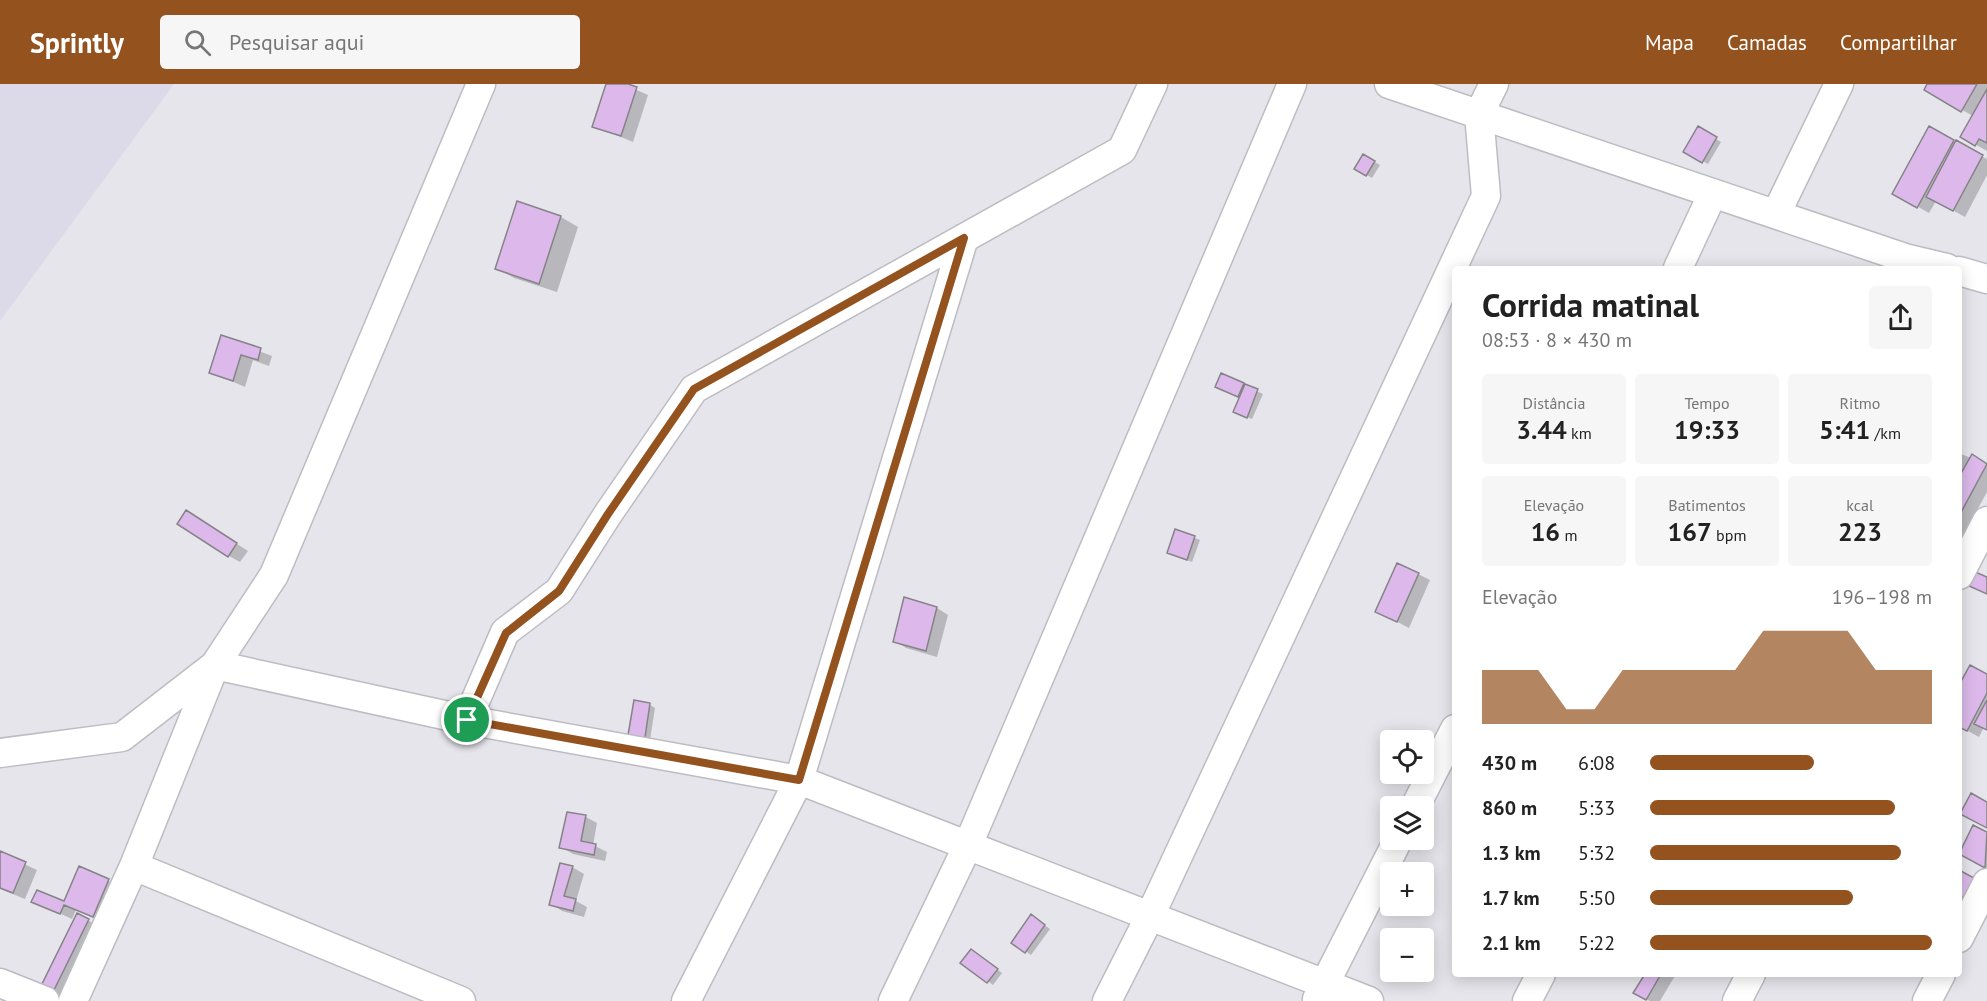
<!DOCTYPE html>
<html lang="pt">
<head>
<meta charset="utf-8">
<style>
	body { margin:0; font-family:"PT Sans",sans-serif; background:#f6f6f6; color:#222; height:100vh; display:flex; flex-direction:column; font-size:22px; white-space:nowrap }
	* { box-sizing:border-box; margin:0 }
	p { font-size:20px; color:#767676 }
	.icon { flex:none; width:33px; height:33px; fill:none; stroke:currentColor; stroke-width:2; stroke-linecap:round; stroke-linejoin:round }
	.map { position:relative; flex:1; overflow:hidden }
	.side { position:absolute; left:1452px; top:182px; width:510px; height:711px; display:flex; flex-direction:column; background:#fff; border-radius:6px; box-shadow:0 3px 15px #0003 }
	.side>* { flex:none }
	.fabs { position:absolute; left:1380px; top:646px; display:grid; gap:12px }
	.fabs a { display:grid; place-items:center; width:54px; height:54px; border-radius:6px; background:#fff; box-shadow:0 3px 15px #0003; font-size:30px }
	.pin { position:absolute; display:grid; place-items:center; width:51px; height:51px; color:#fff; margin:-26px; border:3px solid #fff; border-radius:50%; box-shadow:0 2px 6px #0007 }
	.round { display:grid; place-items:center; flex:none; width:63px; height:63px; border-radius:6px; background:#f6f6f6 }
	.overview { display:flex; align-items:center; justify-content:space-between; height:102px; padding:0 30px }
	h1 { font-size:33px; font-weight:700; line-height:45px }
	.metrics { display:grid; grid-template-columns:repeat(3,1fr); gap:9px; height:102px; padding:6px 30px }
	.metrics div { display:grid; align-content:center; border-radius:6px; background:#f6f6f6; text-align:center }
	.metrics b { font-size:26px; font-weight:700 }
	.metrics small { font-size:16px; font-weight:400 }
	.metrics p { font-size:16px }
	.chart { height:168px; padding:12px 30px }
	.chart p { display:flex; justify-content:space-between }
	.chart svg { width:100%; height:108px; margin-top:6px; fill:#94521f; opacity:.7 }
	ul { padding:0 30px; list-style:none; font-size:20px }
	li { display:grid; grid-template-columns:96px 72px 1fr; align-items:center; height:45px }
	li i { height:15px; border-radius:8px; background:#94521f }
	header { display:flex; align-items:center; gap:36px; box-sizing:border-box; height:84px; padding:0 30px; background:#94521f; color:#fff }
	header strong { font-size:28px }
	nav { display:flex; gap:33px; margin-inline-start:auto; font-size:21px }
	.search { width:420px; height:54px; background:#f6f6f6; display:flex; align-items:center; gap:15px; box-sizing:border-box; padding:0 21px; border-radius:6px; color:#767676; font-size:22px }
	.map>svg:first-child { display:block }
</style>
</head>
<body>
<header>
<strong>Sprintly</strong>
<div class="search"><svg class="icon" aria-label="search" viewBox="0 0 24 24"><circle cx="10" cy="10" r="6"/><path d="M15 15l6 6"/></svg>Pesquisar aqui</div>
<nav><a>Mapa</a><a>Camadas</a><a>Compartilhar</a></nav>
</header>
<div class="map">
<svg width="1987" height="917" viewBox="0 0 1987 917">
	<rect width="100%" height="100%" fill="#e6e5eb"/>
	<path fill="#dcdae8" d="M0,0H174L0,237Z"/>
	<path fill="#0003" d="M608,0H623L648,11L633,58L594,42Z
		M1929,0H1987V67L1962,53L1973,32L1926,6Z
		M1698,44L1721,58L1708,80L1685,67Z
		M1929,44L1987,75V91L1965,133L1936,117L1929,129L1894,109Z
		M1364,72L1380,81L1372,94L1356,85Z
		M518,119L561,133L578,143L557,208L514,194L497,184Z
		M222,253L272,272L269,282L253,276L245,303L211,288Z
		M1222,291L1263,310L1252,335L1240,330L1241,313L1222,305Z
		M1959,369L1987,381V408L1959,459Z
		M198,435L248,467L240,478L229,472Z
		M1176,447L1200,456L1192,478L1169,469Z
		M1418,490L1430,496L1409,544L1377,527Z
		M937,524L948,531L937,573L906,564L895,557Z
		M1987,591V645L1984,643L1979,653L1959,642V604Z
		M650,621L655,624L649,662L634,659Z
		M568,729L586,733L597,739L593,761L607,768L605,777L573,770L561,763Z
		M1974,743L1987,750V784L1960,769Z
		M0,769L37,786L25,815L0,805Z
		M572,783L584,790L576,817L587,823L584,833L562,827L551,820Z
		M108,797L119,803L104,838L76,826L72,835L33,817L65,819Z
		M78,831L100,843L65,914L43,902Z
		M1036,835L1050,845L1031,871L1013,858Z
		M977,870L1002,889L993,901L963,878Z
		M1646,890H1676L1660,917H1650L1635,909Z"/>
	<path fill="#dcb9ea" stroke="#868388" stroke-width="1.5" d="M606,0H628L637,3L621,52L592,43Z
		M1927,0H1977L1961,28L1924,6Z
		M1987,5V59L1979,55L1975,62L1960,53Z
		M1698,42L1717,53L1702,79L1683,68Z
		M1929,42L1954,56L1917,124L1892,110Z
		M1956,56L1983,71L1953,127L1926,113Z
		M1363,70L1375,77L1366,92L1354,85Z
		M517,117L561,132L539,200L495,185Z
		M221,251L261,264L258,276L241,271L233,297L209,289Z
		M1221,289L1244,299L1238,313L1215,303Z
		M1245,300L1258,305L1247,334L1233,328Z
		M1972,370L1987,380L1959,432V393Z
		M186,426L237,459L228,473L177,440Z
		M1175,445L1195,452L1187,476L1167,469Z
		M1397,479L1419,489L1397,538L1375,528Z
		M1973,487L1987,493V510L1967,501Z
		M904,513L937,523L926,567L893,558Z
		M1970,581L1987,590V609L1967,647L1959,643V601Z
		M634,616L650,619L644,660L627,657Z
		M1987,616V646L1974,640Z
		M1971,709L1987,718V744L1960,730Z
		M567,728L586,731L581,757L596,760L594,771L559,764Z
		M1973,741L1987,748L1985,784L1959,770Z
		M0,767L26,778L13,809L0,804Z
		M560,779L573,782L564,812L576,815L573,827L549,821Z
		M79,782L109,795L93,833L64,821L60,830L31,818L37,806L64,817Z
		M1959,786L1974,794L1964,814L1959,812Z
		M77,829L89,835L53,908L41,902Z
		M1031,830L1045,841L1025,869L1011,859Z
		M971,865L998,885L987,899L960,879Z
		M1645,890H1661L1646,916L1633,909Z"/>
	<g fill="none" stroke-linecap="round" stroke-linejoin="round">
		<defs>
			<path id="minor" d="M1389,0L1905,174L1947,184
				M1776,130L1839,0
				M1678,184L1713,109
				M1959,187L1987,195
				M1959,491L1987,437
				M467,636L505,548L559,507L608,430L694,305L1122,66L1153,0
				M0,669L122,653L215,581L467,636L799,696L1369,917
				M1415,723L1455,645
				M134,782L461,917
				M1959,854L1987,799
				M0,899L45,917
				M1317,915L1398,756
				M73,917L134,782L215,581L274,491L481,0
				M686,917L799,696L964,154
				M893,917L968,761L1292,0
				M1107,917L1150,832L1486,112L1479,30L1494,0
				M1527,917L1541,890
				M1737,917L1751,890
				M1927,917L1941,890"/>
		</defs>
		<use href="#minor" stroke="#bdbcc2" stroke-width="31"/>
		<use href="#minor" stroke="#fff" stroke-width="28"/>
	</g>
	<g fill="none" stroke-linecap="round" stroke-linejoin="round">
		<defs>
			<path id="route" d="M964,154L799,696L467,636L506,549L559,507L608,430L694,305Z"/>
		</defs>
		<use href="#route" stroke="#fff" stroke-width="12"/>
		<use href="#route" stroke="#94521f" stroke-width="8"/>
	</g>
</svg>
<div class="fabs">
<a><svg class="icon" aria-label="locate" viewBox="0 0 24 24"><circle cx="12" cy="12" r="6"/><path d="M12 2v4M12 18v4M2 12h4M18 12h4"/></svg></a>
<a><svg class="icon" aria-label="layers" viewBox="0 0 24 24"><path d="M12 4l9 5-9 5-9-5zM3 14l9 5 9-5"/></svg></a>
<a>+</a>
<a>−</a>
</div>
<div class="pin" style="left:467px;top:636px;background:#1e9e55"><svg class="icon" aria-label="arrive" viewBox="0 0 24 24"><path d="M6 21V4h12l-3 4 3 4H6"/></svg></div>
<section class="side">
<div class="overview"><div><h1>Corrida matinal</h1><p>08:53 · 8 × 430 m</p></div><a class="round"><svg class="icon" aria-label="share" viewBox="0 0 24 24"><path d="M12 15V3M7 8l5-5 5 5M5 13v7h14v-7"/></svg></a></div>
<div class="metrics">
<div><p>Distância</p><b>3.44<small> km</small></b></div>
<div><p>Tempo</p><b>19:33</b></div>
<div><p>Ritmo</p><b>5:41<small> /km</small></b></div>
</div>
<div class="metrics">
<div><p>Elevação</p><b>16<small> m</small></b></div>
<div><p>Batimentos</p><b>167<small> bpm</small></b></div>
<div><p>kcal</p><b>223</b></div>
</div>
<div class="chart"><p><span>Elevação</span>196–198 m</p>
<svg viewBox="0 0 160 44" preserveAspectRatio="none"><path d="M0 44V22L10 22L20 22L30 38L40 38L50 22L60 22L70 22L80 22L90 22L100 6L110 6L120 6L130 6L140 22L150 22L160 22V44z"/></svg>
</div>
<ul>
<li><b>430 m</b>6:08<i style="width:58%"></i></li>
<li><b>860 m</b>5:33<i style="width:87%"></i></li>
<li><b>1.3 km</b>5:32<i style="width:89%"></i></li>
<li><b>1.7 km</b>5:50<i style="width:72%"></i></li>
<li><b>2.1 km</b>5:22<i style="width:100%"></i></li>
</ul>
</section>
</div>
</body>
</html>
